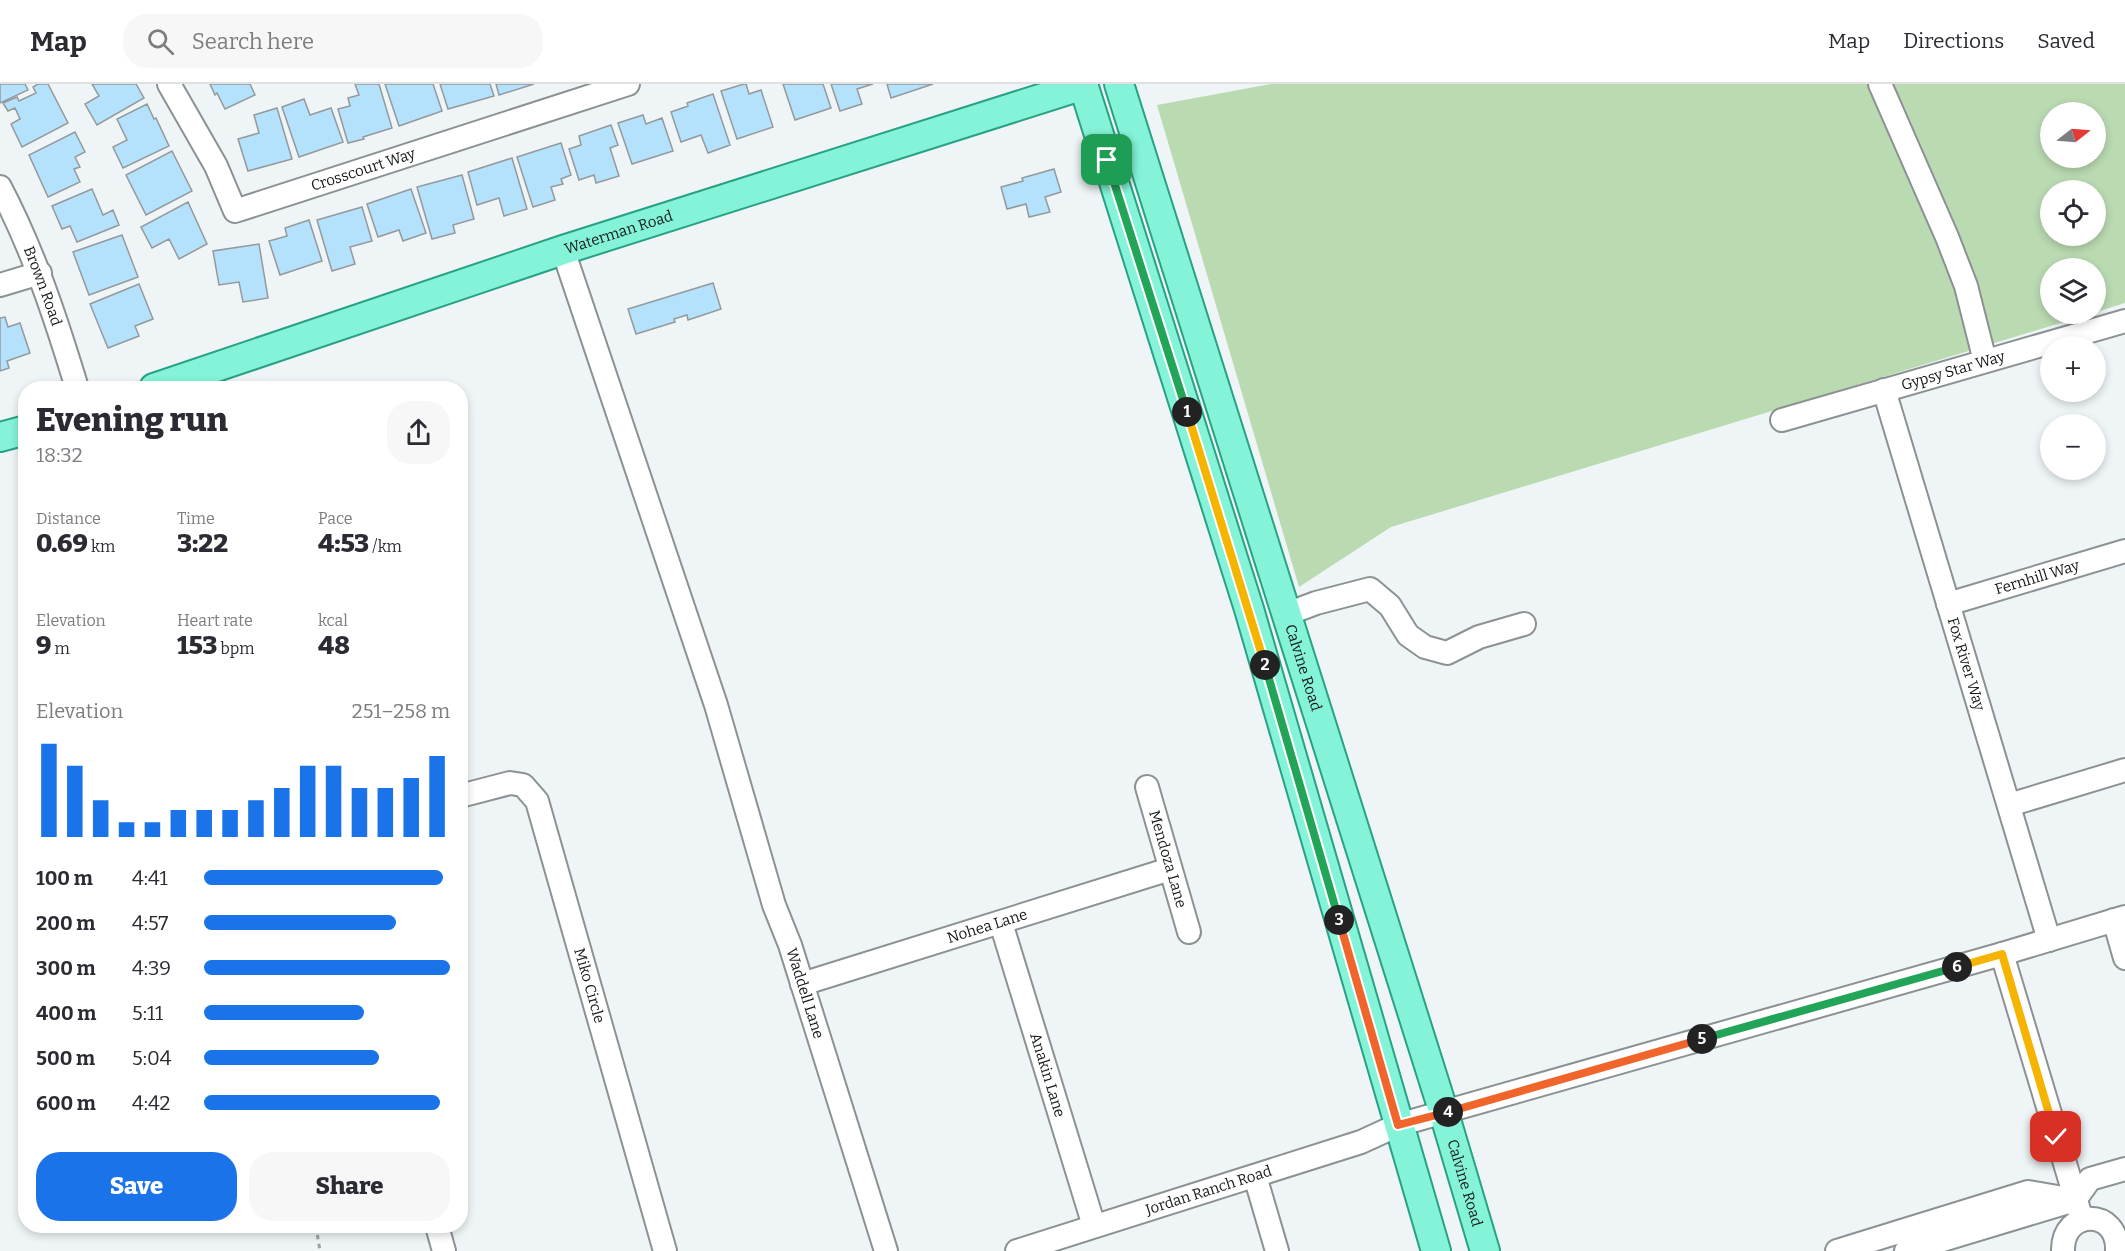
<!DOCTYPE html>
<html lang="en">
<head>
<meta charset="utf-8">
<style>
	body { margin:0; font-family:Bitter,serif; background:#f7f7f7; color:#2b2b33; height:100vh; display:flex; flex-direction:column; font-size:22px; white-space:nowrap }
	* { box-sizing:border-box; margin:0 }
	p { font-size:20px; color:#7c7c81 }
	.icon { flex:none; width:33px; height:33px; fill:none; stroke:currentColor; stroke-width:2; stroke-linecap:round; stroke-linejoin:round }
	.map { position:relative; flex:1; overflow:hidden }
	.details { position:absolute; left:18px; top:297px; width:450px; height:852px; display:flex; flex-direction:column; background:#fff; border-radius:24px; box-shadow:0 3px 9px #0003 }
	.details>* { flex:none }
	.needle { width:39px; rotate:73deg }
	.buttons { position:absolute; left:2040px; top:18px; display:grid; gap:12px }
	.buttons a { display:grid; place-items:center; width:66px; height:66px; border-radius:50%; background:#fff; box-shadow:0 3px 9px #0003; font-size:30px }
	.pin { position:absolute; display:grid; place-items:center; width:51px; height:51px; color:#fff; margin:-26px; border-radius:12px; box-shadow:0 3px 9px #0006 }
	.km { position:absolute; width:30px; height:30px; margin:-15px; border-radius:50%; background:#222; color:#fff; font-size:16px; line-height:30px; text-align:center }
	.round { display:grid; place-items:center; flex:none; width:63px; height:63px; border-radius:24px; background:#f7f7f7 }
	.headline { display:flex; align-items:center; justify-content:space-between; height:102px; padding:0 18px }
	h1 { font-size:33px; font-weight:800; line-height:45px }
	.figures { display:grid; grid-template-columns:repeat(3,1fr); gap:9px; height:102px; padding:6px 18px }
	.figures div { display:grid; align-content:center }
	.figures b { font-size:26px; font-weight:800 }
	.figures small { font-size:16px; font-weight:400 }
	.figures p { font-size:16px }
	.chart { height:168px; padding:12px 18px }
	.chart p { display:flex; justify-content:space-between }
	.chart svg { width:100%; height:108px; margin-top:6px; stroke:#1a73e8; stroke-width:6 }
	.action { display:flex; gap:12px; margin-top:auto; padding:12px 18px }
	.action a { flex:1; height:69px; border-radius:24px; background:#1a73e8; color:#fff; font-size:24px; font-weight:800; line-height:69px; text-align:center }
	.action a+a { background:#f7f7f7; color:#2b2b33 }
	ul { padding:0 18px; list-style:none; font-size:20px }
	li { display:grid; grid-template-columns:96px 72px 1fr; align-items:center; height:45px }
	li i { height:15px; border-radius:8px; background:#1a73e8 }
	header { display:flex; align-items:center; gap:36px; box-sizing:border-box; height:84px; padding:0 30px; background:#fff; border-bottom:2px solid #e1e1e2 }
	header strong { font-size:28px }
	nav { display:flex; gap:33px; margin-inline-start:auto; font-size:21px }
	.search { width:420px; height:54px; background:#f7f7f7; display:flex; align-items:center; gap:15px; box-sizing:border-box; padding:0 21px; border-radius:24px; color:#7c7c81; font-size:22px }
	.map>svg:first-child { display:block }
</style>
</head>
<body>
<header>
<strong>Map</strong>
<div class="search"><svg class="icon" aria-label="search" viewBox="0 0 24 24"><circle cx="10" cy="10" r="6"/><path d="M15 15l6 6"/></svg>Search here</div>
<nav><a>Map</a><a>Directions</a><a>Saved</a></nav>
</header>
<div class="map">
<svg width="2125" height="1167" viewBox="0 0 2125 1167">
	<rect width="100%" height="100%" fill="#eff5f6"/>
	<path fill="#badab2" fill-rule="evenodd" d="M1271,0H2125V219L2096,228V184H2050V230H2090L1391,443L1299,503L1157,21ZM2050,28H2096V74H2050ZM2050,106H2096V152H2050Z"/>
	<path fill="#b4e1fc" stroke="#94999c" stroke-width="1.5" d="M0,0H25L28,6L0,19Z
		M38,0H48L68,39L22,63L11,40L20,35L15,24L8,27L3,19L17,13L19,17L36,9L33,3Z
		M92,0H136L144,14L97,41L85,20L99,12Z
		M210,0H250L255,11L225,25L217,9L215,11Z
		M355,0H379L392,44L363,53L364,55L348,59L338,25L350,22L348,14L359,11Z
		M385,0H433L442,27L399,42Z
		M440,0H490L494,12L448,25Z
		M496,0H534L499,11Z
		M744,0H746L749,10L761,6L773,43L737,55L721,7Z
		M783,0H823L831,24L795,36Z
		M831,0H873L857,5L862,20L840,27Z
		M887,0H933L891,14Z
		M713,10L730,61L708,69L701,51L681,58L671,28L688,22L687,19Z
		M304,15L310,31L331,24L343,58L299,73L282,23Z
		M147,20L154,35L156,34L169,62L123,84L113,63L127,56L117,35Z
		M277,24L292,75L248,87L238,55L259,49L254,31Z
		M643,31L646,40L662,34L673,67L632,80L618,39Z
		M611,41L618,61L610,64L619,92L596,99L594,91L579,96L569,65L581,61L579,52Z
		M75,48L85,68L75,73L80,83L74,85L80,98L48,113L29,71Z
		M561,59L571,91L561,95L563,100L551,103L555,116L533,123L517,73Z
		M172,67L192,107L146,131L126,91Z
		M512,74L527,125L504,132L499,114L477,121L468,88Z
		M1054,85L1061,108L1045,113L1050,128L1029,133L1026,120L1007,125L1001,103L1023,97L1022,94Z
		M462,91L474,135L453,141L455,149L432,155L417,103Z
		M92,105L103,131L113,126L119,141L77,158L70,142L62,145L52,122Z
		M411,105L426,149L403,157L399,146L378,153L367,120Z
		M188,118L207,160L179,175L169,155L152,164L141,143Z
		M362,123L372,157L350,163L355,180L332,187L317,136Z
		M309,136L322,177L280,191L269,157L287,152L285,144Z
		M122,151L138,193L89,211L73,168Z
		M259,160L268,214L243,218L239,198L219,201L213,167Z
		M713,199L721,225L688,236L687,231L674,235L675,238L636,250L628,225Z
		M139,200L153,235L135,242L139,252L108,264L90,220Z
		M5,233L8,243L20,239L30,269L7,277L9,284L0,287V234Z"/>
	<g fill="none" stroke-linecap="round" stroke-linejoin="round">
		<defs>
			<g id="minor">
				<path id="s1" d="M169,0L216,82L235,127L628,0"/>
				<path d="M1880,0L1947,153L1966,202L1985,277"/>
				<path id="s2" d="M0,103C34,168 56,235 77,304"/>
				<path id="s3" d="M563,166L716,621L774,821L790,861L886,1167"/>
				<path d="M0,201L40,189"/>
				<path id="s4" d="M1884,306L2049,856"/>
				<path id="s5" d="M1782,336L2125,237"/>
				<path id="s6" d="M1948,520L2125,467"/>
				<path d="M1287,530L1316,519L1370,505L1390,522L1408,551L1425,563L1447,569L1479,553L1524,540"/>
				<path id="s7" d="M1147,703L1189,848"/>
				<path id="s8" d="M460,712L510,699L523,701L537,717L665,1167"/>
				<path d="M2009,721L2125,686"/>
				<path d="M2114,836L2125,874"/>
				<path id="s9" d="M1001,839L1094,1142"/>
				<path d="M2002,870L2082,1136"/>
				<path id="s10" d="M802,900L1170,785"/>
				<path d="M1255,1092L1277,1167"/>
				<path d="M437,1142L444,1167"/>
				<path id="s11" d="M1017,1167L1361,1058L1398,1041L2002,870L2125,833"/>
				<path d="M1837,1167L2028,1108L2075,1116"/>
				<path d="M1906,1167L2075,1116L2090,1095L2125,1085"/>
				<path d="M2063,1167C2062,1124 2119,1124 2117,1167"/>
			</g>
			<g id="major">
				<path d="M1083,0L1249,525L1436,1167"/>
				<path id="s12" d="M1119,0L1444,1029L1485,1167"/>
				<path id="s13" d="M154,304L563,166L1084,1"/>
				<path d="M0,353L26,346"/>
			</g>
		</defs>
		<use href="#minor" stroke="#8c9293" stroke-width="26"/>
		<use href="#major" stroke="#29a184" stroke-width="32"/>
		<path stroke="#9da2a3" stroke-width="3" stroke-dasharray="4.5 4.5" stroke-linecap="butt" d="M316,1142L320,1167"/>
		<use href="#minor" stroke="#fff" stroke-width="22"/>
		<use href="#major" stroke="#85f3d8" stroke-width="28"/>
	</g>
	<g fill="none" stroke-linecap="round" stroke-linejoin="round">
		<defs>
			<path id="split-1" d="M1107,76L1187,328"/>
			<path id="split-2" d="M1187,328L1265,581"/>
			<path id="split-3" d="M1265,581L1339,836"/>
			<path id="split-4" d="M1339,836L1398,1041L1448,1028"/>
			<path id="split-5" d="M1448,1028L1702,955"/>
			<path id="split-6" d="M1702,955L1957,883"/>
			<path id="split-7" d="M1957,883L2002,870L2056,1053"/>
		</defs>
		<use href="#split-1" stroke="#fff" stroke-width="12"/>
		<use href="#split-2" stroke="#fff" stroke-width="12"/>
		<use href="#split-3" stroke="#fff" stroke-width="12"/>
		<use href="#split-4" stroke="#fff" stroke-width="12"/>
		<use href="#split-5" stroke="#fff" stroke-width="12"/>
		<use href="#split-6" stroke="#fff" stroke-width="12"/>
		<use href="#split-7" stroke="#fff" stroke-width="12"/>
		<use href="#split-1" stroke="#22a559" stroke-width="8"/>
		<use href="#split-2" stroke="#f5b400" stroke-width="8"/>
		<use href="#split-3" stroke="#22a559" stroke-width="8"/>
		<use href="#split-4" stroke="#f0652b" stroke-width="8"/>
		<use href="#split-5" stroke="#f0652b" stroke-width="8"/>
		<use href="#split-6" stroke="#22a559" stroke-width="8"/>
		<use href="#split-7" stroke="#f5b400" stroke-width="8"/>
	</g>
	<g text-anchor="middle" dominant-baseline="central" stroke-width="6" stroke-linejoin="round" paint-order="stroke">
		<g font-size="15" fill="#151818" stroke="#fff">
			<text stroke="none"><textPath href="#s1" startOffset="278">Crosscourt Way</textPath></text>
			<text stroke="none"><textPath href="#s13" startOffset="490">Waterman Road</textPath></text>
			<text stroke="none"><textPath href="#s2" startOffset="108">Brown Road</textPath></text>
			<text stroke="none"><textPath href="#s5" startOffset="178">Gypsy Star Way</textPath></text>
			<text stroke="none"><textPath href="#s6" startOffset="93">Fernhill Way</textPath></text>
			<text stroke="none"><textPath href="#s4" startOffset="286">Fox River Way</textPath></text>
			<text stroke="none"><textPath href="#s12" startOffset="612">Calvine Road</textPath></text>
			<text stroke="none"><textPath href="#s7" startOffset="75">Mendoza Lane</textPath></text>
			<text stroke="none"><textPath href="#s10" startOffset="194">Nohea Lane</textPath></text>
			<text stroke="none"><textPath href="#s8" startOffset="278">Miko Circle</textPath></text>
			<text stroke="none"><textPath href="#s3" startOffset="782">Waddell Lane</textPath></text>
			<text stroke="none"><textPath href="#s9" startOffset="159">Anakin Lane</textPath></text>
			<text stroke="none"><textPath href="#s12" startOffset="1152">Calvine Road</textPath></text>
			<text stroke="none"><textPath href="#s11" startOffset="201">Jordan Ranch Road</textPath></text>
		</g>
	</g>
</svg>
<div class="buttons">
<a><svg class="needle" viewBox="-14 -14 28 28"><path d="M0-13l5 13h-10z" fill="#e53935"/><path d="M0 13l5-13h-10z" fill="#7c7c81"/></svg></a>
<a><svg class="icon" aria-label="locate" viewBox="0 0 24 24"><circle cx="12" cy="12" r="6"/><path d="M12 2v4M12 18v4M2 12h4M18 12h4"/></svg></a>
<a><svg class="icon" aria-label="layers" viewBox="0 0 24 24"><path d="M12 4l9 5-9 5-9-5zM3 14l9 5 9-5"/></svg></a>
<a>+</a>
<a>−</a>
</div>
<div class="pin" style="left:1107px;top:76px;background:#1e9e55"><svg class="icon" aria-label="arrive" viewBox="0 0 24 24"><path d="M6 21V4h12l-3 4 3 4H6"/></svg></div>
<div class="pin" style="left:2056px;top:1053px;background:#d93025"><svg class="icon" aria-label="check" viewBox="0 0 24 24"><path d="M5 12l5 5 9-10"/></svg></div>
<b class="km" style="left:1187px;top:328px">1</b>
<b class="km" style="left:1265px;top:581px">2</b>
<b class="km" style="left:1339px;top:836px">3</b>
<b class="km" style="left:1448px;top:1028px">4</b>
<b class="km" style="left:1702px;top:955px">5</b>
<b class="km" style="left:1957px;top:883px">6</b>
<section class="details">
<div class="headline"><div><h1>Evening run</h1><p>18:32</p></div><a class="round"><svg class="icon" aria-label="share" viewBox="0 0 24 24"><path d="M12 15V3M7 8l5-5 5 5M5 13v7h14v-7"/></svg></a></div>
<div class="figures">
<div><p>Distance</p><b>0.69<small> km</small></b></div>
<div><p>Time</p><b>3:22</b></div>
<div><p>Pace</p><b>4:53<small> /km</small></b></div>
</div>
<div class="figures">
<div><p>Elevation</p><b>9<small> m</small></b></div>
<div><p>Heart rate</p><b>153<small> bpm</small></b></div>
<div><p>kcal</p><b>48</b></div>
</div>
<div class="chart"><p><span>Elevation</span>251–258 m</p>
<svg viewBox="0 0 160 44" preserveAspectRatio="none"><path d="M5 44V6M15 44V15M25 44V29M35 44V38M45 44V38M55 44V33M65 44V33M75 44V33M85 44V29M95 44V24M105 44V15M115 44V15M125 44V24M135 44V24M145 44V20M155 44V11"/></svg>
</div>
<ul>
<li><b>100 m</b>4:41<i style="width:97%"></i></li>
<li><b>200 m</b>4:57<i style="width:78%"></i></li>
<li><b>300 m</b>4:39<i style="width:100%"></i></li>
<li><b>400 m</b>5:11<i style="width:65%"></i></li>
<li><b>500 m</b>5:04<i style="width:71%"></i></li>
<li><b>600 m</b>4:42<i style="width:96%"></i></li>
</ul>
<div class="action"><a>Save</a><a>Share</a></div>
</section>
</div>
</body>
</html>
